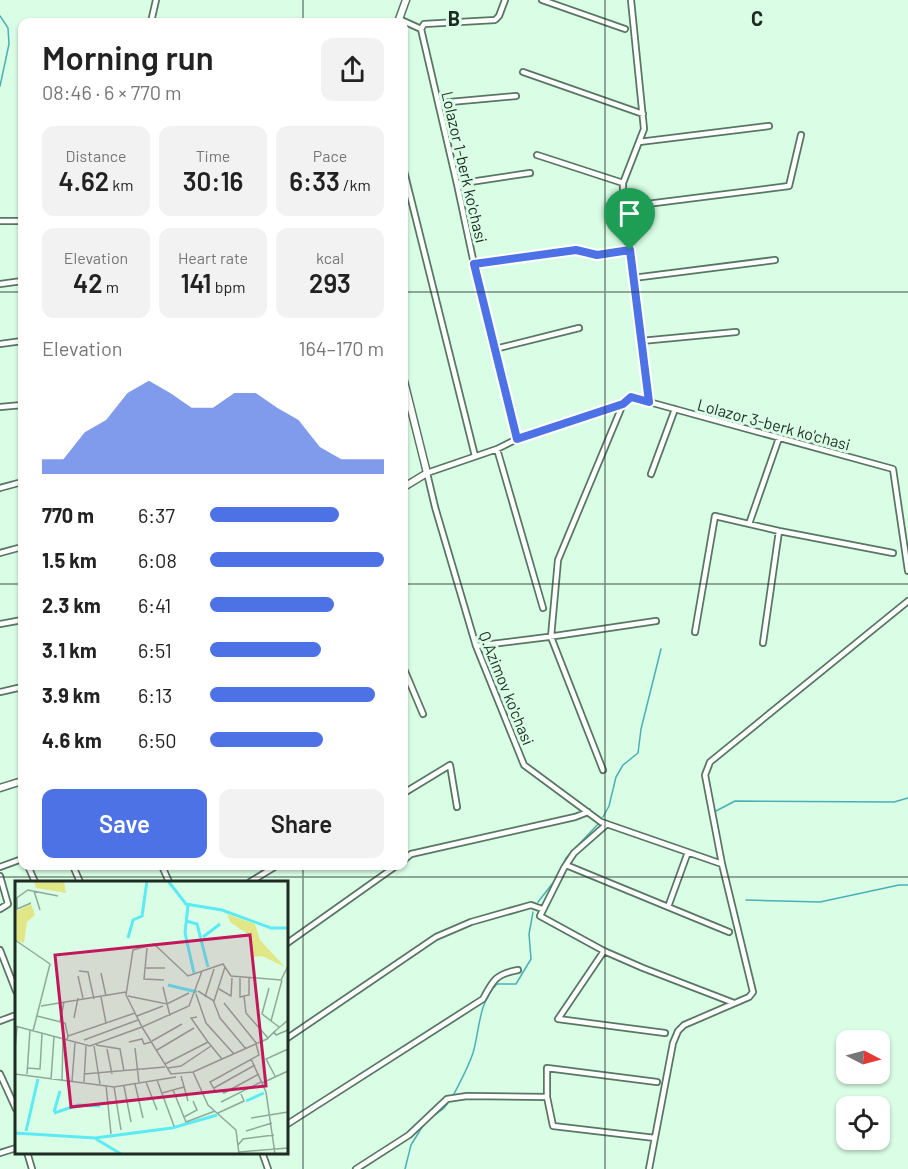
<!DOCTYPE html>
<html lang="en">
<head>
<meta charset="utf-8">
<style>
	body { margin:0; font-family:Barlow,sans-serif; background:#f2f2f2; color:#222; height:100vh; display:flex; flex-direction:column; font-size:22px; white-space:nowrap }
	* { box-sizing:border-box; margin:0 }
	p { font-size:20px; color:#767676 }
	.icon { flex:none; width:33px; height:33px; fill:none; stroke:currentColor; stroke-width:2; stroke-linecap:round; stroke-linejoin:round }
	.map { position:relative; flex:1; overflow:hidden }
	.drawer { position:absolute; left:18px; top:18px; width:390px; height:852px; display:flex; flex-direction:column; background:#fff; border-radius:12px; box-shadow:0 2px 4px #0004 }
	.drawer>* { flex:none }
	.needle { width:39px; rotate:96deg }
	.buttons { position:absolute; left:836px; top:1030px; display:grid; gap:12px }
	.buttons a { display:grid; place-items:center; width:54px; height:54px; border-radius:12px; background:#fff; box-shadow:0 2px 4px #0004; font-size:30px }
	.pin { position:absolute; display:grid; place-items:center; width:51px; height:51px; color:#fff; margin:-62px -26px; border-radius:50% 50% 50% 0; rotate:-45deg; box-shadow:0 0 6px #0007 }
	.pin .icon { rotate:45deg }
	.round { display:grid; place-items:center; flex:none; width:63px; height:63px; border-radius:12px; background:#f2f2f2 }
	.summary { display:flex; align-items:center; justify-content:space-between; height:102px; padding:0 24px }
	h1 { font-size:33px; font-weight:600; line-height:45px }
	.metrics { display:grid; grid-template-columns:repeat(3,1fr); gap:9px; height:102px; padding:6px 24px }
	.metrics div { display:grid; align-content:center; border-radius:12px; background:#f2f2f2; text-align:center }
	.metrics b { font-size:26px; font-weight:600 }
	.metrics small { font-size:16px; font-weight:400 }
	.metrics p { font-size:16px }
	.chart { height:168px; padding:12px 24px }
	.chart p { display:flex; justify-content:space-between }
	.chart svg { width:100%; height:108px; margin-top:6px; fill:#4d72e5; opacity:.7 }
	.primary-button { display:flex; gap:12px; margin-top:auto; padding:12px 24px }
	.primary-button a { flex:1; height:69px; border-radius:12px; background:#4d72e5; color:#fff; font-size:24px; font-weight:600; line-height:69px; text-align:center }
	.primary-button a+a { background:#f2f2f2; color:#222 }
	ul { padding:0 24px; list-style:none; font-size:20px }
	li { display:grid; grid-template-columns:96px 72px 1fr; align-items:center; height:45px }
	li i { height:15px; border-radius:8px; background:#4d72e5 }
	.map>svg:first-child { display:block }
</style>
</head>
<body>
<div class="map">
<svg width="908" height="1169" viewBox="0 0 908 1169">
	<rect width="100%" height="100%" fill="#dafde5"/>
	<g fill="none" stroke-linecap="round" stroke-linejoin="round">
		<path stroke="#49b1b5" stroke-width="1.5" d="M0,16L8,28L9,44L0,86
			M716,811L735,801L894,802L908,798
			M603,817L609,806L616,777L623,765L638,753L641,729L661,649
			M746,900L820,902L899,885H908
			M538,902L556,879L566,858L599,823
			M453,1096C460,1082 468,1068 473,1053C480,1029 478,1003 497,984H516L531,959L529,934L533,912
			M428,1120L443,1109L448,1103
			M405,1169L411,1145L424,1124"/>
		<defs>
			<path id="street" d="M542,0L625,29
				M631,0L644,129L623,183V207L649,402
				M399,19L421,29L457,184L474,264L517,439
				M151,22L156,0
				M421,29L424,24L495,20L499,16L505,0
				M523,72L643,114
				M439,103L516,96
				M639,142L769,126
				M537,155L623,183
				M404,171L475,456
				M457,184L530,173
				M623,207L789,186L801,135
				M0,221H22
				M474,264L576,250L597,255L630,251
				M633,278L775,260
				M0,284L22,281
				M641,341L736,332
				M0,344L22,341
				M495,349L579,328
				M0,407L22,405
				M497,449L543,608
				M651,474L675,409
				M0,488L22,482
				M749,524L779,438
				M0,553L22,547
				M0,624L22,620
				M695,632L715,516L779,531L893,553
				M763,643L779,531
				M476,646L548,637L656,621
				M404,669L423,714
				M0,692L22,687
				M603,770L551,637L558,560L623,404
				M404,793L450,765L457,807
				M607,824L574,853L564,868L540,916L604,951L643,968L734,1003
				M404,860L411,854L575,817L588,812
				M722,864L601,822L524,765L476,646L435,507L427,473L497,449L517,439L623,404L631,397L893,469L908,571
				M566,865L729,932
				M28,866L35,882
				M73,866L80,882
				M162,866L169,882
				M0,867L22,859
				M0,876L8,904L0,909
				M250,882L276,866
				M668,907L688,852
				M286,944L396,866
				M0,950L16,991
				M604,951L558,1019L665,1033
				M0,1021L16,1015
				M286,1039L436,937L471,922L531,905L542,909
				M0,1074L16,1109
				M286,1125L483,999C493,980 496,974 518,970
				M655,1138L553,1126L547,1097V1068L657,1082
				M27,1152L32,1169
				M262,1152L268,1169
				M0,1153L16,1148
				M356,1169L409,1135L447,1099L467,1096L547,1097
				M649,1169L673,1043L678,1031L684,1025L749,997L753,992L722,864L705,775L710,762L908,601"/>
			<path id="secondary" d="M398,22L406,0
				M404,381L427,473L404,487
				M0,788L22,781"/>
		</defs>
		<use href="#street" stroke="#587763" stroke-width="8"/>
		<use href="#secondary" stroke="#587763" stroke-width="9"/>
		<use href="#street" stroke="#fff" stroke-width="4.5"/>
		<use href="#secondary" stroke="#fff" stroke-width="6"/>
	</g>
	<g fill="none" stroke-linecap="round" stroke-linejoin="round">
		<defs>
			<path id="route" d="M576,250L597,255L630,250L649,402L631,397L623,404L517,439L474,264Z"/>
		</defs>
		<use href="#route" stroke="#fff" stroke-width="12"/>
		<use href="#route" stroke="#4d72e5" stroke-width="8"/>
	</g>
	<path fill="none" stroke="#1e2b23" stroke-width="1.5" stroke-opacity="0.55" d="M303,0V22M605,0V1169M0,292H22M404,292H908M0,584H22M404,584H908M303,866V1169M0,877H908"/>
	<g text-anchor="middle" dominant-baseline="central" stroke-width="6" stroke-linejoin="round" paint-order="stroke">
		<g font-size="16" fill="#1e2b23" stroke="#dafde5">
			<text transform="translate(465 167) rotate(77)">Lolazor 1-berk ko'chasi</text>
			<text transform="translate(774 424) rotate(15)">Lolazor 3-berk ko'chasi</text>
			<text transform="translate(507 688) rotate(68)">Q.Azimov ko'chasi</text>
		</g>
	</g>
	<g transform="translate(15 881)">
		<rect width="273" height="273" fill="#dafde5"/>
		<path d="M19,0H49L51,12L21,7ZM16,23L20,34L12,41L9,62L0,59V31ZM212,33L240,43L245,59L270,86L247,75L238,76L234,54L215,41Z" fill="#e1e786"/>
		<path fill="none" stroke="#5cebf4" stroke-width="3" d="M153,0L171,23L207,29L256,47H273M173,24L170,52L179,92M171,40L182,43L193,86M188,56L205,43M113,57L118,39L127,35L132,0M153,104L182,111M231,220L249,212M39,231L45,210M39,232L63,224L85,225M11,250L23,198M0,252L80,257L157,247L202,234M81,258L106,273"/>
		<path fill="none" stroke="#8fa997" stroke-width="1.5" d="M19,10L25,29M2,17V28L16,22M0,18L13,9L43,15M0,59L35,83L18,150M132,67L129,98L149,99M131,87H150M64,90L73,91L79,118M187,90L174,125L127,146L111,114L118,69L139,63L173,95L208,83L216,95L266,99L273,85M86,92L91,115M63,95L68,117M225,97V116L234,114V97M148,106L155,135M254,107L247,133L264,146M204,108L216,115L217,97M183,110L199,120L210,86M181,113L191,142L219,173M113,115L152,123L174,112M229,115L231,132L253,157M86,116L91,142M190,116L199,88M198,119L205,137L231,168M209,122L242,163M26,125L111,111M22,135L50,142L53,155M122,135L148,125M182,136L176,137L193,161M59,137L63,117M256,140L267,99M45,141L49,121M0,145L75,165L127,146L156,193L178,191L193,224L221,249L224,273M259,151L273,139M52,159L53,155L120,132M69,159L123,139M137,160L167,143M114,161L127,158L129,163L136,161M241,163L244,174L195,201L201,211L206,209L209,212L244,193M81,164L105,168L109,190M79,165L85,203M120,167L124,202M0,168L2,146M92,168L97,193M142,169L179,147M236,178L251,211L260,273M150,183L193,161L207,178M12,187L25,188L27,153M153,187L166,185L196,165M178,191L252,158L259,151L261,154L273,149M0,193L99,206L161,196M12,193L15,149M69,193L150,186M166,195L173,220M260,195L251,178L273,168M36,198L39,156M47,199L48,158M142,199L159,245M57,200L60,162M69,201L71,165M131,201L142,229M247,202L273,190M120,203L128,237M91,204L96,253M109,205L116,241M99,206L106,249M199,207L240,184M158,209L171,241L200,230M147,212L169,206M206,221L246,201M203,232L229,220L226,213M169,236L182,229L178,220M236,237L273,231M231,250L257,242M223,264L228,258L259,254M224,271L273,267"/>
		<path fill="#c2185b" fill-opacity="0.15" stroke="#c2185b" stroke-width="3" d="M235,54L251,205L56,226L40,74Z"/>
		<rect width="273" height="273" fill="none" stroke="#1e2b23" stroke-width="3"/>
	</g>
	<g font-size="20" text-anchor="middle" font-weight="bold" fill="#1e2b23" stroke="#dafde5" stroke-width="6" stroke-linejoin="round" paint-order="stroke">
		<text x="454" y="26">B</text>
		<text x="757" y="26">C</text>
	</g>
</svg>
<div class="buttons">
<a><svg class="needle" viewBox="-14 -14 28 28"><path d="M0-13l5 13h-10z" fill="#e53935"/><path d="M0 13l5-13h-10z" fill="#767676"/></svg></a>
<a><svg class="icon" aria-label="locate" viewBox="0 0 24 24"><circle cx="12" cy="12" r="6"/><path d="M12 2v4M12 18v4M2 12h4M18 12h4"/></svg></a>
</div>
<div class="pin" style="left:630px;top:250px;background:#1e9e55"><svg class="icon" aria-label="arrive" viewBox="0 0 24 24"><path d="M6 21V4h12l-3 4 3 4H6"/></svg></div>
<section class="drawer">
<div class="summary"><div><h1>Morning run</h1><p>08:46 · 6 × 770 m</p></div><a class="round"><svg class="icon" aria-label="share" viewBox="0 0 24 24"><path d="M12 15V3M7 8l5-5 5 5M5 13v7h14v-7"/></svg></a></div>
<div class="metrics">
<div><p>Distance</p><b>4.62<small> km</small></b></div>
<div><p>Time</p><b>30:16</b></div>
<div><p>Pace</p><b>6:33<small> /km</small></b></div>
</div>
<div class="metrics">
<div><p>Elevation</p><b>42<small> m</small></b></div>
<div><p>Heart rate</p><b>141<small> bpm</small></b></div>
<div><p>kcal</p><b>293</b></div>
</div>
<div class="chart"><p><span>Elevation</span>164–170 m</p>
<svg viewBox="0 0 160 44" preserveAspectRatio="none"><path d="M0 44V38L10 38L20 27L30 22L40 11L50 6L60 11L70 17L80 17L90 11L100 11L110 17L120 22L130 33L140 38L150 38L160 38V44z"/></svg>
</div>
<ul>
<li><b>770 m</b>6:37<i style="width:74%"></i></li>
<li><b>1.5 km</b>6:08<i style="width:100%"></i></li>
<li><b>2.3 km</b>6:41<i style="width:71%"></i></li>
<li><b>3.1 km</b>6:51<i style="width:64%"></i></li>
<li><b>3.9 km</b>6:13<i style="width:95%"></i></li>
<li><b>4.6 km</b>6:50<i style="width:65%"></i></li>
</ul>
<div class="primary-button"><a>Save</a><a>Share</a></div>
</section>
</div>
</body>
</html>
